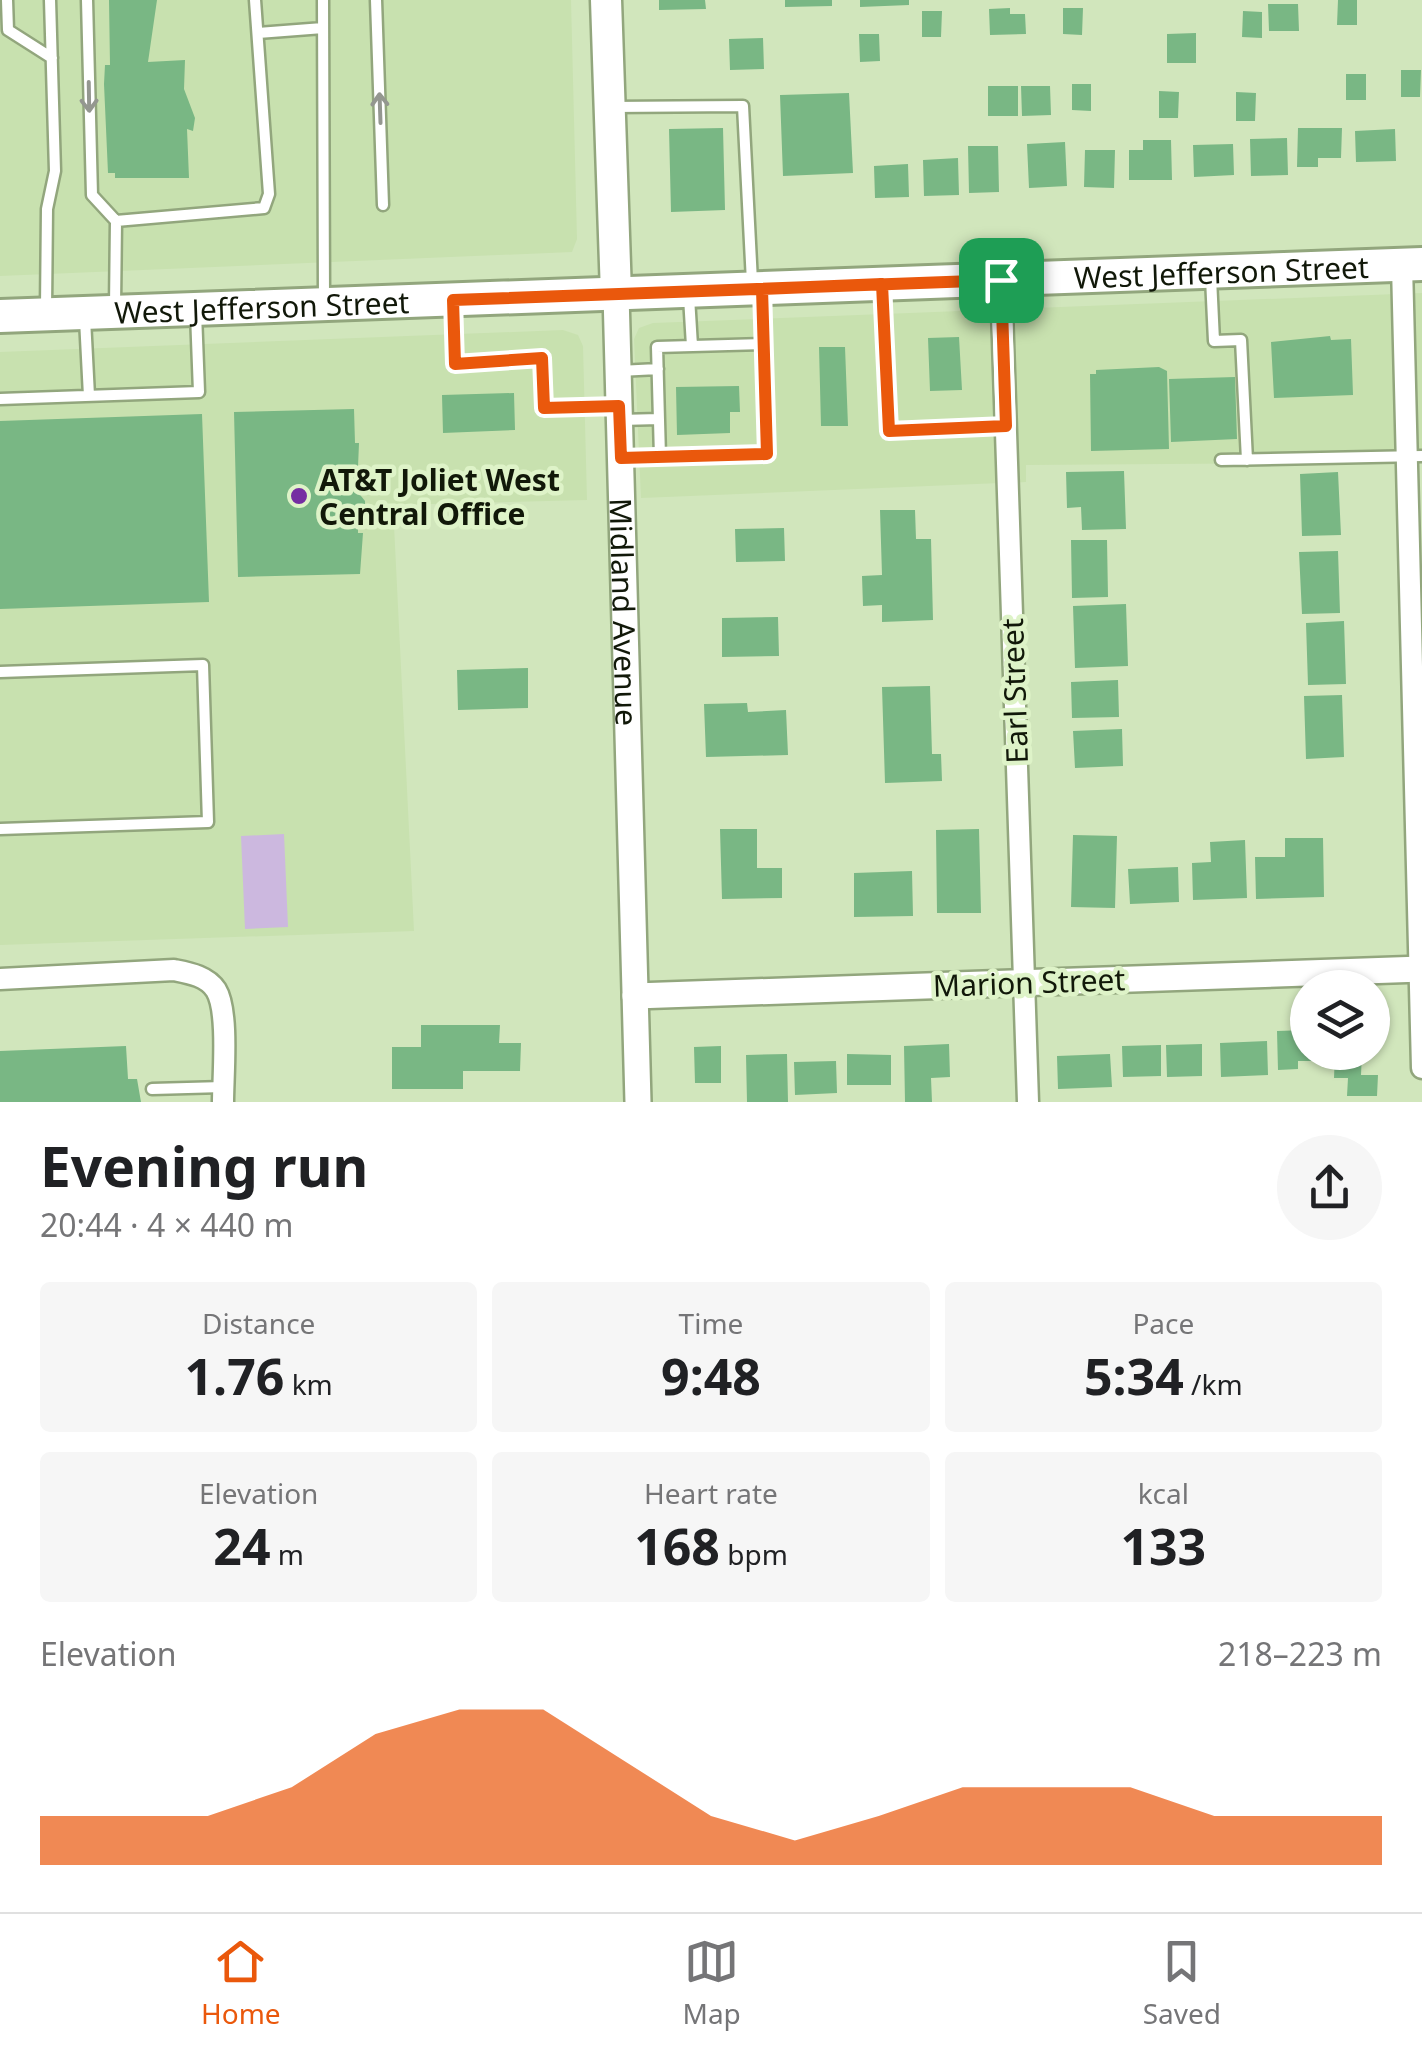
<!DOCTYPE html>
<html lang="en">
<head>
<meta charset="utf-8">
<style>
	body { margin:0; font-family:"Noto Sans",sans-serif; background:#f6f6f6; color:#202124; height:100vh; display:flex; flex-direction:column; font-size:38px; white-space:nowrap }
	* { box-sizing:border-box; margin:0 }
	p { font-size:32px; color:#757577 }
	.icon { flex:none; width:55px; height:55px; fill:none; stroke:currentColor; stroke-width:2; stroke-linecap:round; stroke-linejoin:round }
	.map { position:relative; height:1102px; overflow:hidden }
	.side { display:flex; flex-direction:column; background:#fff; flex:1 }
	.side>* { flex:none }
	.buttons { position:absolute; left:1290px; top:970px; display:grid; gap:20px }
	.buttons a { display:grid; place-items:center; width:100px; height:100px; border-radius:50%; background:#fff; box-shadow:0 2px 8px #0004; font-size:50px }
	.pin { position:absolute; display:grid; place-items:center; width:85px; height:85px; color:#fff; margin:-42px; border-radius:20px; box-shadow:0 5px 15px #0006 }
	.round { display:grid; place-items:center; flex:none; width:105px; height:105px; border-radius:52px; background:#f6f6f6 }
	.summary { display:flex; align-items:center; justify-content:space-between; height:170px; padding:0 40px }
	h1 { font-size:55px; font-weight:700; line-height:75px }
	.metrics { display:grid; grid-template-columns:repeat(3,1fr); gap:15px; height:170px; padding:10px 40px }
	.metrics div { display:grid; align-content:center; border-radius:10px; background:#f6f6f6; text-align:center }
	.metrics b { font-size:50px; font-weight:700 }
	.metrics small { font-size:28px; font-weight:400 }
	.metrics p { font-size:28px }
	.chart { height:280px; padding:20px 40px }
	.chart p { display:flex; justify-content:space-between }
	.chart svg { width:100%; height:180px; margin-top:10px; fill:#ea580c; opacity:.7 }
	.dock { display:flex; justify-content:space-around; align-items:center; height:140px; border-top:2px solid #e0e0e0; background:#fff; font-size:28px; color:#757577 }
	.dock a { display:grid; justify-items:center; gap:5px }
	.dock .on { color:#ea580c }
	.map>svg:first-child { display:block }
</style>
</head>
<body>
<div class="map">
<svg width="1422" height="1102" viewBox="0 0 1422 1102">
	<rect width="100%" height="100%" fill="#d1e6bc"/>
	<path fill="#c8e1af" d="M0,0H571L577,239L572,252L0,276Z
		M1422,293V462L1026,465V482L641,498L634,339L639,328L653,323Z
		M563,330L578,335L583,346L587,500L393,505L414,931L0,945V352Z"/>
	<path fill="#ccb8df" d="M284,834L288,927L245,929L241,836Z"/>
	<path fill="#79b784" d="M109,0H157L148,62L185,60L184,89L195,118L193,131L187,129L189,178H115V173H108L104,84L105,65H110Z
		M659,0H705L706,9L659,10Z
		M785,0H832V6L785,7Z
		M860,0H909V5L860,7Z
		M1338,0H1357V25H1337Z
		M1268,4H1298L1299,31H1269Z
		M1010,8V14H1025L1026,34L990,35L989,9Z
		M1063,8H1083L1082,35L1063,34Z
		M922,11H942L941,37H922Z
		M1243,11L1262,12V38L1242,37Z
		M1196,33V63H1167V34Z
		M859,34H879L880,61L860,62Z
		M763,38L764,69L730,70L729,39Z
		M1401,70H1421L1420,97H1401Z
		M1346,74H1366V100H1346Z
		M1072,84H1091V111L1072,110Z
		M988,86H1018V116H988Z
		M1021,86H1050L1051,115L1022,116Z
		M1159,91L1179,92L1178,118H1159Z
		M1236,92L1256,93L1255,121H1236Z
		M849,93L853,173L783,176L780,95Z
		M723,128L725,210L671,212L669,129Z
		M1298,128H1342L1341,158H1318V167H1297Z
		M1395,129L1396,161L1356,162L1355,131Z
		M1287,138L1288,175L1251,176L1250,139Z
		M1143,140H1171L1172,180H1129V150H1143Z
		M1065,142L1067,186L1029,188L1027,144Z
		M1233,144L1234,175L1194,177L1193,145Z
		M968,146H998L999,192L969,193Z
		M1085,150H1115L1114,188L1084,187Z
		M958,158L959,195L924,196L923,160Z
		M908,164L909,197L875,198L874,166Z
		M1330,336L1331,340L1351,339L1353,395L1274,398L1271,342Z
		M959,337L962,390L930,391L928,338Z
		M819,347H845L848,426H821Z
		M1159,367L1167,371L1169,449L1091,451L1090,374H1096V370Z
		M1235,377L1237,439L1171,442L1169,379Z
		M739,386L740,412H730V433L677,435L676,387Z
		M514,393L515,430L443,433L442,395Z
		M354,409L355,443H359L357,491L365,501V526H358V533H363L360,574L238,577L234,412Z
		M202,414L209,602L0,609V421Z
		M1124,471L1126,529L1082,530L1081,507L1067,508L1066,472Z
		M1338,472L1341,535L1302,536L1300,474Z
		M880,510H915L916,539H931L933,620L882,622V605L863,606L862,576L882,575Z
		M784,528L785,561L736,562L735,529Z
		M1071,540H1107L1108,597L1072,598Z
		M1338,551L1340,613L1302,614L1299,552Z
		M1126,604L1128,666L1075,668L1073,606Z
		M778,617L779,656L722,657V618Z
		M1344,621L1346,684L1308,685L1306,623Z
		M528,668V708L458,710L457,670Z
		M1118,680L1119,717L1072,718L1071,682Z
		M930,686L932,754H941L942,781L885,783L882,687Z
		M1342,695L1344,757L1306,759L1304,696Z
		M747,703L748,712L786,710L788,755L706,757L704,704Z
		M1122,729L1123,766L1075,768L1073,731Z
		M720,829H757V868H782V898L722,899Z
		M979,829L981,913H937L936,830Z
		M1073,835L1117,836L1115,908L1071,907Z
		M1285,838H1323L1324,897L1256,899L1255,857H1285Z
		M1245,840L1247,898L1193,900L1192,863L1211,862L1210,842Z
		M1178,867L1179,902L1130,904L1128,869Z
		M912,871L913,916L854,917V873Z
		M421,1025H500L499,1043H521L520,1071H463V1089H392V1047H421Z
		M1308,1030V1052H1322V1061H1298V1069L1278,1070L1277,1031Z
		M1267,1041L1268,1075L1221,1077L1220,1043Z
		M949,1044L950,1077L931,1078L932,1102H905L904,1046Z
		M1202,1044V1076L1167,1077L1166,1045Z
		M1161,1045V1076L1123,1077L1122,1046Z
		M126,1046L128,1079H137L141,1102H0V1051Z
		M721,1046V1083H695L694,1047Z
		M1335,1052H1362L1361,1075H1378L1377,1096H1347L1348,1078H1334Z
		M787,1054L788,1102H747L746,1055Z
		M847,1054L891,1055V1085H847Z
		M1110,1054L1112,1087L1058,1089L1057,1056Z
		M836,1061L837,1093L795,1095L794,1062Z"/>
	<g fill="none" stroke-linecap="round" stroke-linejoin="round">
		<defs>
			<path id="service" d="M7,0L8,30L52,58
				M87,0L92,195L116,221
				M323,0L324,299
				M376,0L383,205
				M258,33L323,28
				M611,107L743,106L752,282
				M1211,278L1214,341L1241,340L1247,460
				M882,290L889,431L1006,426
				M763,295L767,454L660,457L657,347L764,344
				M689,297L692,346
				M115,306L116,221L264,208L269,194L255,0
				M453,306L455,363L542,358L544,408L618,405
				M46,308L47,209L55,171L50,0
				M85,319L89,396
				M619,371L658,369
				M0,399L199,392L196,313
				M620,420L659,419
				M622,458L660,457
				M1221,460L1422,456
				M0,672L203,665L208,822L0,829
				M152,1089L223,1087"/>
			<path id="minor" d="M1402,265L1422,1068
				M1001,280L1028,1102
				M0,979L174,970C189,973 207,976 216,990C229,1011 223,1076 223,1102"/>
			<g id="tertiary">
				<path id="s1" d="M616,294L638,1102"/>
				<path d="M635,996L1422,969"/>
			</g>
			<path id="secondary" d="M606,0L616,294"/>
			<g id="primary">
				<path id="s2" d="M0,316L1422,264"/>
			</g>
		</defs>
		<use href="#service" stroke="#92a67d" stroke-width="15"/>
		<use href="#minor" stroke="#92a67d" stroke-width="25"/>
		<use href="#tertiary" stroke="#92a67d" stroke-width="30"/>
		<use href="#secondary" stroke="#92a67d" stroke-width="35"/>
		<use href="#primary" stroke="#92a67d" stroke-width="38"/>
		<use href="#service" stroke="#fff" stroke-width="10"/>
		<use href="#minor" stroke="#fff" stroke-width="20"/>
		<use href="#tertiary" stroke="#fff" stroke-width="25"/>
		<use href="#secondary" stroke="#fff" stroke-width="30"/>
		<use href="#primary" stroke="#fff" stroke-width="32"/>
	</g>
	<defs><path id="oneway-shaft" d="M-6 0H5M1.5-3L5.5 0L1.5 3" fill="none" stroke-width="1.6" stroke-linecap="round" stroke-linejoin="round" transform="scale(2.5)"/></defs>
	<g stroke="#949790">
		<use href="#oneway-shaft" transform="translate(89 97) rotate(89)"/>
		<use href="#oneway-shaft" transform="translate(380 108) rotate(-92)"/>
	</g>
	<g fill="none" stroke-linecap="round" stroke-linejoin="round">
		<defs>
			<path id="route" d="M1001,280L453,300L455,364L542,358L544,408L619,406L621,458L767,454L762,289L882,284L889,431L1006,426L1001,280"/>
		</defs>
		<use href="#route" stroke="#fff" stroke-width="20"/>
		<use href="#route" stroke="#ea580c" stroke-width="12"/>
	</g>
	<circle fill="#752ea2" stroke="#def3c8" stroke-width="4" cx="299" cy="496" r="10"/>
	<g text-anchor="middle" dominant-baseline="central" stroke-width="9" stroke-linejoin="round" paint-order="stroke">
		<g font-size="30" fill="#111809" stroke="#def3c8">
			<text stroke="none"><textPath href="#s2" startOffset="1222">West Jefferson Street</textPath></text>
			<text stroke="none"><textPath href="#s2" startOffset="262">West Jefferson Street</textPath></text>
			<text stroke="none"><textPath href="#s1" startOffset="318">Midland Avenue</textPath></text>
			<text transform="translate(1014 691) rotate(-92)">Earl Street</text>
			<text transform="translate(1029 982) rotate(-2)">Marion Street</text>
		</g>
		<g font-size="30" font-weight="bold" fill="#111809" stroke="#def3c8" text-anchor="start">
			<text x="319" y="479">AT&amp;T Joliet West<tspan x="319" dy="34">Central Office</tspan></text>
		</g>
	</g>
</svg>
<div class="buttons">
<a><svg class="icon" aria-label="layers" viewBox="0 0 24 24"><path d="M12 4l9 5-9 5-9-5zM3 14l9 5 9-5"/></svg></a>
</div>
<div class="pin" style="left:1001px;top:280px;background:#1e9e55"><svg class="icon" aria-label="arrive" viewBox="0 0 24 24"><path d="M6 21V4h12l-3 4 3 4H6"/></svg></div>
</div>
<section class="side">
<div class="summary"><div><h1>Evening run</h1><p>20:44 · 4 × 440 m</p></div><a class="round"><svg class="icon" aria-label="share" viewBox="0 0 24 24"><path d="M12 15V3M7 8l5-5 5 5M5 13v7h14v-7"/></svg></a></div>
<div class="metrics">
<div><p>Distance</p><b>1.76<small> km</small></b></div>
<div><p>Time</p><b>9:48</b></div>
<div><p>Pace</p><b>5:34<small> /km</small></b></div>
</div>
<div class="metrics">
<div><p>Elevation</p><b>24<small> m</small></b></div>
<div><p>Heart rate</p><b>168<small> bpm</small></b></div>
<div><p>kcal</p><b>133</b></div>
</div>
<div class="chart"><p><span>Elevation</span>218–223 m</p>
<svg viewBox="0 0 160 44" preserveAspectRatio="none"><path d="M0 44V32L10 32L20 32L30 25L40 12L50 6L60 6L70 19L80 32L90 38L100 32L110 25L120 25L130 25L140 32L150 32L160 32V44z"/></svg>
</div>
</section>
<nav class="dock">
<a class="on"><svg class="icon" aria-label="home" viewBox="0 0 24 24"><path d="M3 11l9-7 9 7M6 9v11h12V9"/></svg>Home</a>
<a><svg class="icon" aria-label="map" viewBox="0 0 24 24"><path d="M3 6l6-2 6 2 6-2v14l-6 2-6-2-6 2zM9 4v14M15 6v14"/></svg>Map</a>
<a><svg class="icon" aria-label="saved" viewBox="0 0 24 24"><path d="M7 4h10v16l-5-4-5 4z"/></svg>Saved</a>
</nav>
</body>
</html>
